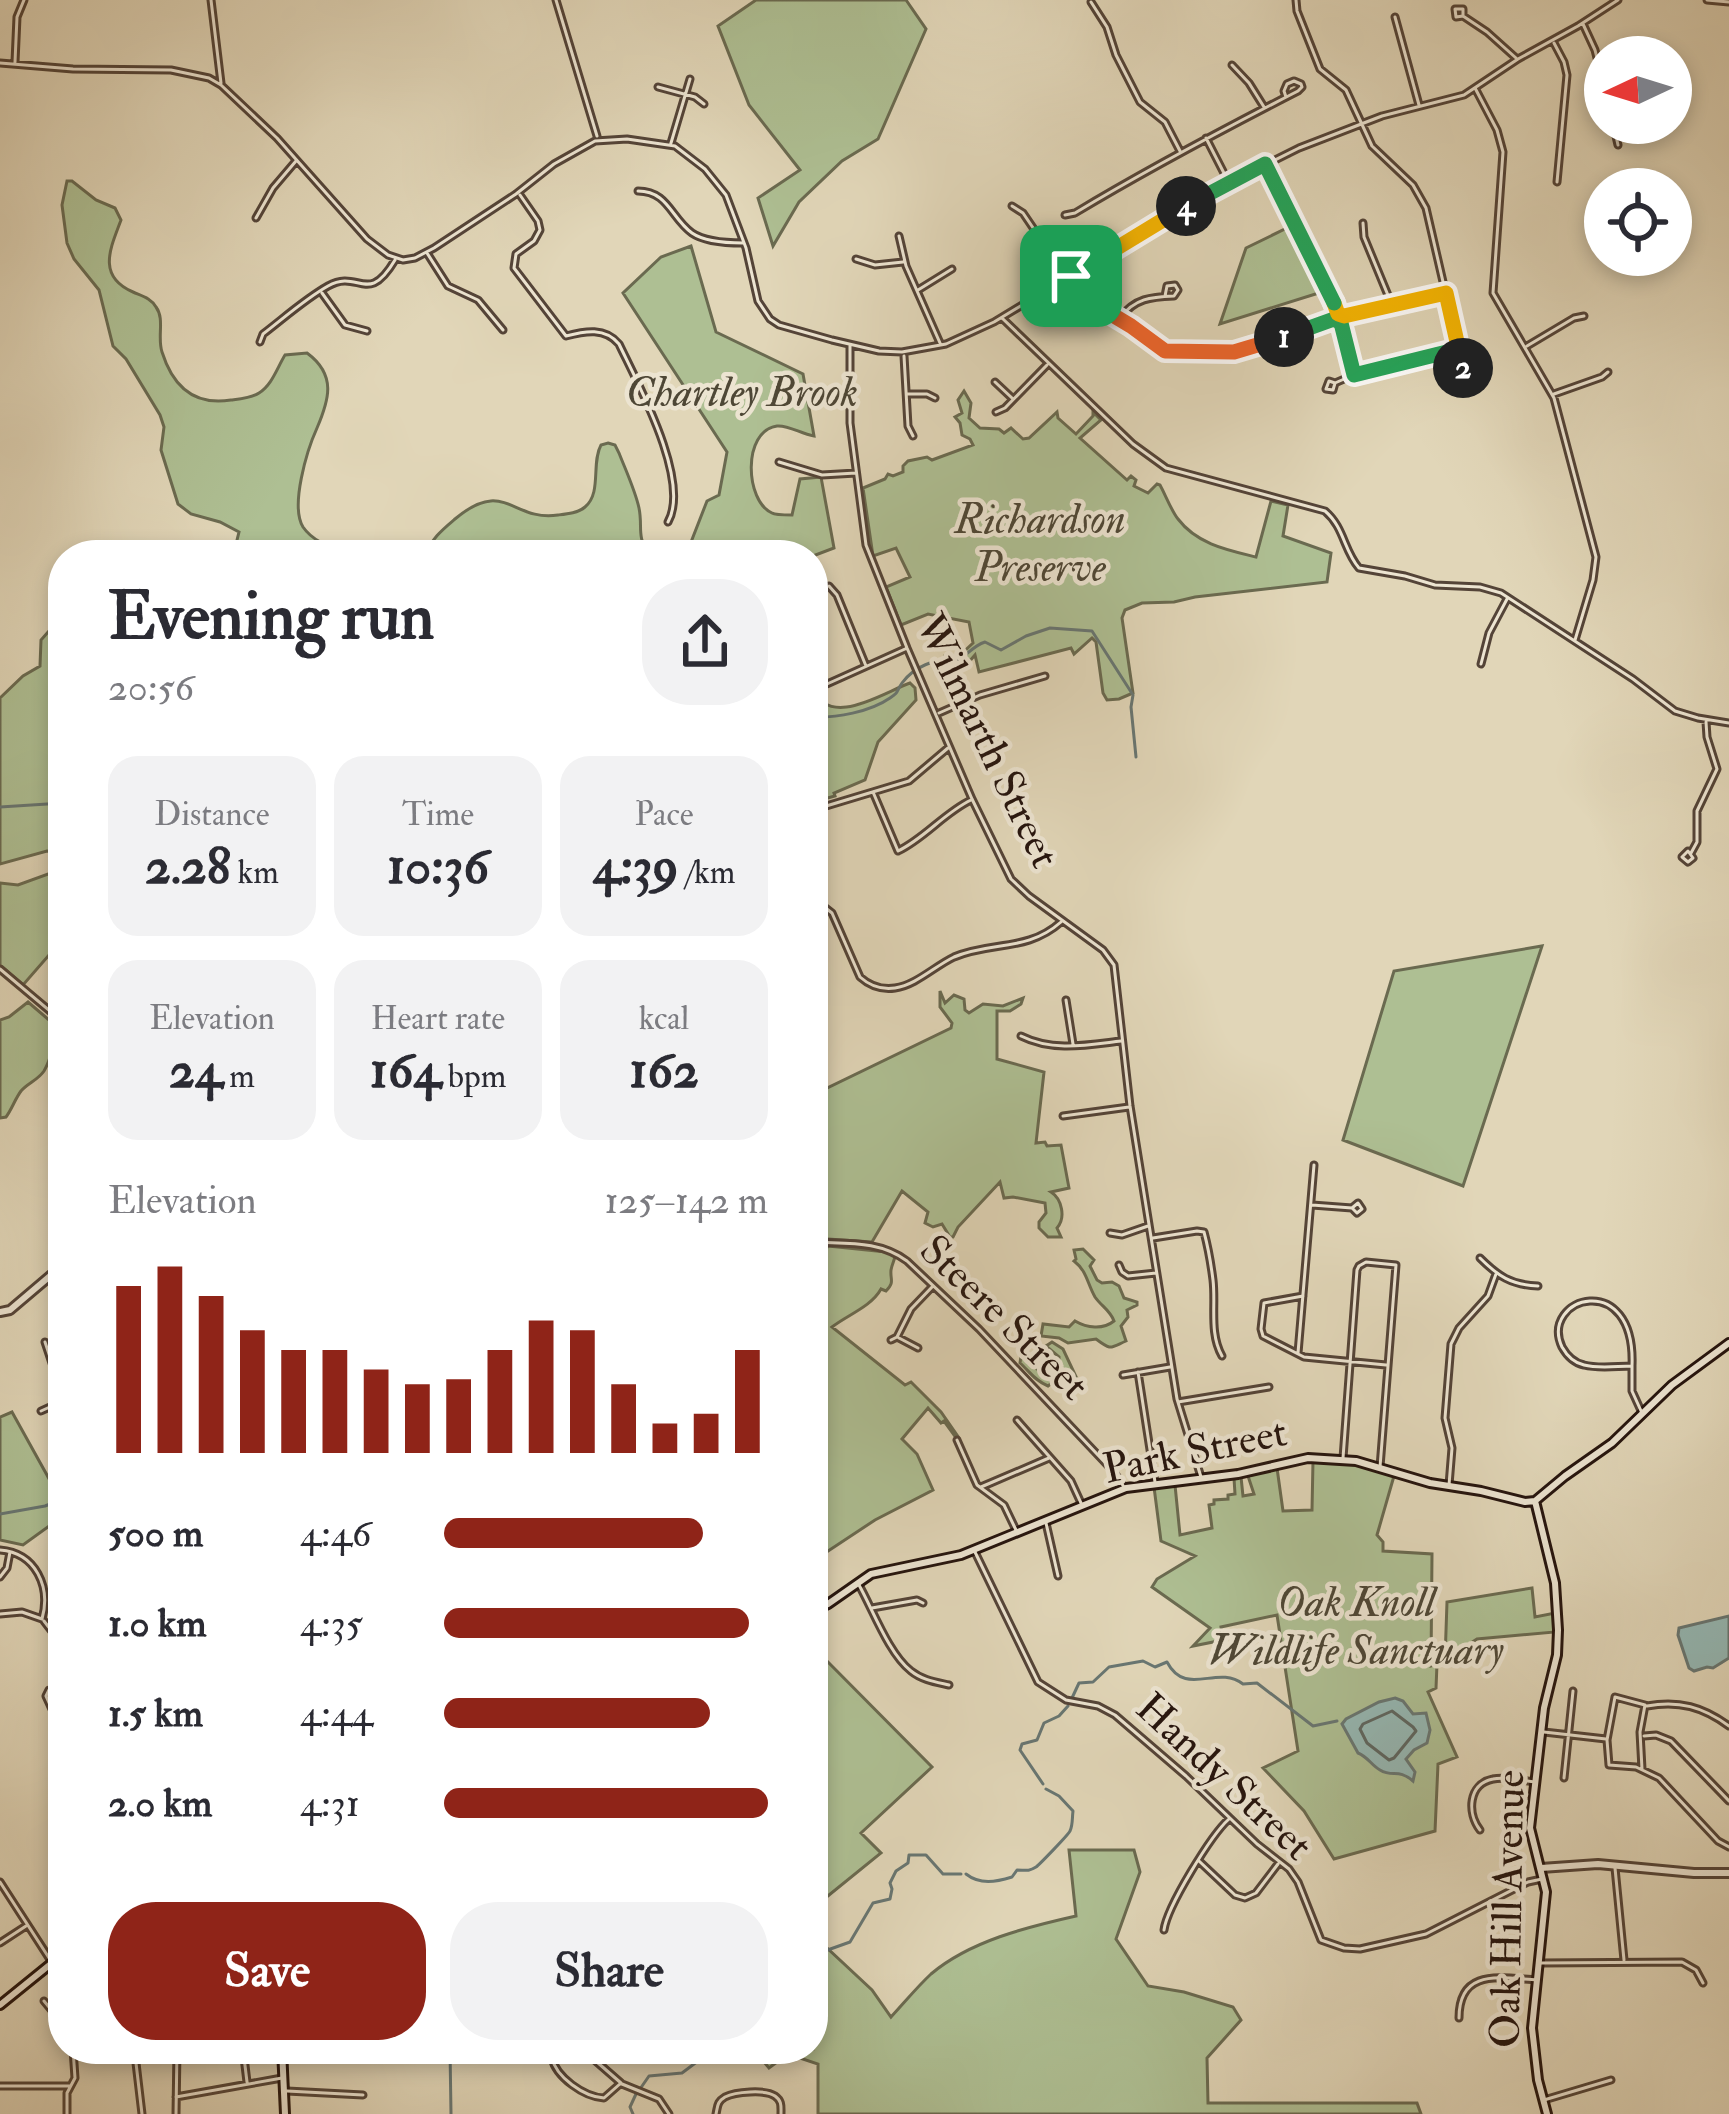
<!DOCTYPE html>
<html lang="en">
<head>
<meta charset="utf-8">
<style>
	body { margin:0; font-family:"IM FELL Double Pica",serif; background:#f2f2f3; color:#2b2b33; height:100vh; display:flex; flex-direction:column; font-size:45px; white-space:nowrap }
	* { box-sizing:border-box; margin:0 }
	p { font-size:39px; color:#7c7c81 }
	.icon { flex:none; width:66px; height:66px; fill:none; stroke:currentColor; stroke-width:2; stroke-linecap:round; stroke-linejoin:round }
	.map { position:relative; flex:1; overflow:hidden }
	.side { position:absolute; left:48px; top:540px; width:780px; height:1524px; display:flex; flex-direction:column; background:#fff; border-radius:48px; box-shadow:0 6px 18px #0003 }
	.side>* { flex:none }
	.needle { width:78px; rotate:266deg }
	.tools { position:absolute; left:1584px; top:36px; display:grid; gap:24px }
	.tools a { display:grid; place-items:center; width:108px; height:108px; border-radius:50%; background:#fff; box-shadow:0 6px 18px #0003; font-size:60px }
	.pin { position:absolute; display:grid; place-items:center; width:102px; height:102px; color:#fff; margin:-51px; border-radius:24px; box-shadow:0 6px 18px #0006 }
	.km { position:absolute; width:60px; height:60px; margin:-30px; border-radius:50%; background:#222; color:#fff; font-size:33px; line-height:60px; text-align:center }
	.round { display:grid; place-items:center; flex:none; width:126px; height:126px; border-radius:48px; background:#f2f2f3 }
	.summary { display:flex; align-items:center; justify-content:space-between; height:204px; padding:0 60px }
	h1 { font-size:66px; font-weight:700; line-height:90px }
	.figures { display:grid; grid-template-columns:repeat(3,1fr); gap:18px; height:204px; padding:12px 60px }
	.figures div { display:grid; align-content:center; border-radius:30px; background:#f2f2f3; text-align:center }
	.figures b { font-size:51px; font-weight:700 }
	.figures small { font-size:33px; font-weight:400 }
	.figures p { font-size:33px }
	.chart { height:336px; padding:24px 60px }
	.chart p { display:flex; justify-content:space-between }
	.chart svg { width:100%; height:216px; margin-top:12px; stroke:#8f2418; stroke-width:6 }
	.action { display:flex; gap:24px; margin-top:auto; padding:24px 60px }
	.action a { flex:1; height:138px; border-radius:48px; background:#8f2418; color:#fff; font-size:48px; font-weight:700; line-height:138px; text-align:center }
	.action a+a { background:#f2f2f3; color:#2b2b33 }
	ul { padding:0 60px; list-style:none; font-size:39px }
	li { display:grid; grid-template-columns:192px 144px 1fr; align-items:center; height:90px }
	li i { height:30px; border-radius:15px; background:#8f2418 }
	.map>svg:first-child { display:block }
</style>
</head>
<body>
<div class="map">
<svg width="1729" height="2114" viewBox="0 0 1729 2114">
	<rect width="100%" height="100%" fill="#e1d6b8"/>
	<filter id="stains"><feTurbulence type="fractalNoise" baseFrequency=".00167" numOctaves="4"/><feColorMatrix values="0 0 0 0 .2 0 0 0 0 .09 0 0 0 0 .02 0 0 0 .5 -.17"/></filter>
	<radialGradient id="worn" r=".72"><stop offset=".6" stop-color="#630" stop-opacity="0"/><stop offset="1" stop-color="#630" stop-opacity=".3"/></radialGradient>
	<path fill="#aebf93" stroke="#6a6a50" stroke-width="3" d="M756,0H906L926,29L878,139L842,161L799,202L773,246L758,198L800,170L749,105L718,26Z
		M67,181H72L96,200L115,208L121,220C111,247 96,276 133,292C142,296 151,298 156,307C165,319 157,337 162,352C173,387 194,406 231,400C239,399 252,398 259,393C272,385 277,368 285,355L307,353C337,375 329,400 317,428C307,450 290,506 303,527C314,543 334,548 351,555H226L236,544L239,532L220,522L191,514L178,504L161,450L164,427L160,415L126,359L113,346L99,290L74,259L67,243L62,205Z
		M1289,227L1325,291L1220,324L1246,248Z
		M691,246L716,332L803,374L814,436C801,434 789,425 777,426C742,431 745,501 772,513C775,515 788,515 792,515L800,479L821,477L834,548L813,556L686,555L707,501L719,495L727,452L623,293L661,257Z
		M964,391L971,403L969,418L980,428L999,429L1004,433L1011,428L1023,439L1029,438L1057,412L1058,418L1076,434L1093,416V412L1101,420L1080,438L1127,480L1131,476L1136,480L1134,486L1148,493L1157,484L1160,485C1165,494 1172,512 1178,519C1197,544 1227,550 1256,557L1271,501L1288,505L1283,536L1331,553L1327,582L1195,597L1174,602L1142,603L1125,610L1122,618L1133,693L1119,699L1107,700L1103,693L1096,642L1092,638L1074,654L1071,648L979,672L975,655L968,663L945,665V656L958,657L973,643L969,622L928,614L901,625L886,587L910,577L896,548L873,556L863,488L885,479L888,474L893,476L903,472V466L908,461L927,457L932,460L973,445L970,439L962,435L960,423L955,417L962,413L958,400Z
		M608,443L615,445L619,453C626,471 635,490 639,508C643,528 636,535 649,555H426C431,539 442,530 455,519C505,477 512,522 558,515C567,514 578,513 585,507C602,493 591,463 601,445Z
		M63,615V852L47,851L0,864V698L23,676L40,666L41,640Z
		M910,683L915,688L916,700L878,742L865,780L834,793L835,796L813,802V689C830,729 882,693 910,683Z
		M48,874L63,877V939L23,985L0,965V883L18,885Z
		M1542,946L1463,1186L1343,1140L1394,971Z
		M940,991L945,1003L954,995L964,999L965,1010L969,1013L983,1004L1003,1006L1023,998L1021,1004L1010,1011H997V1059L1044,1072L1036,1143L1045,1142L1047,1146L1061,1145L1069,1188L1051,1192C1062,1199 1066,1218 1057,1228L1061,1237H1048L1039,1228V1222L1046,1213L1045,1203L1013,1197L1004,1198L1000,1182L958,1227L953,1237H950L942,1224L933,1227L925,1223L928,1212L902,1191L872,1242L813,1238V1080L827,1088L951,1028L952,1023L940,1007Z
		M28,1002L63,1032V1036C50,1047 52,1058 44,1071C38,1080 28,1083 21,1091C15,1099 12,1109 6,1117L0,1118V1020L9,1017Z
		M828,1246L896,1253C895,1259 892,1264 891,1270C890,1280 895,1282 886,1291L881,1289C871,1307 847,1315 832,1327L905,1385L911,1382L941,1412L959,1438L957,1439L944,1421L941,1423L928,1408L902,1439L917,1454L933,1490L875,1520L813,1561V1270Z
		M1083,1249L1094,1260L1090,1266L1097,1280L1102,1283L1112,1282L1119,1286L1124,1298L1137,1302V1305L1127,1310L1128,1317L1121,1326L1126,1341C1110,1348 1112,1351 1096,1339L1068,1343L1059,1338L1041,1336L1043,1324L1069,1327L1075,1321C1087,1328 1103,1330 1114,1321C1110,1310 1101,1306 1095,1297C1087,1283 1087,1271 1074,1261L1076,1259L1074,1250Z
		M1052,1342L1063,1349L1079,1383H1066L1057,1379L1048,1386C1035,1381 1029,1371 1020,1363L1021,1356L1028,1352L1037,1369L1048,1374L1059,1368V1357L1046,1346Z
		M12,1412L63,1504V1516L23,1545L0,1540V1417Z
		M1313,1461L1353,1464L1394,1476L1377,1535L1383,1542V1551L1432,1554L1431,1666L1437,1664L1436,1688L1428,1692L1457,1757L1438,1764L1435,1831L1334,1859L1304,1811L1263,1768L1298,1751L1277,1615L1221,1627L1223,1640L1193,1646L1210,1628L1152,1587L1157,1579L1195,1556L1161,1541L1154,1487L1175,1485L1180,1535L1212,1528L1209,1505L1214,1504V1500L1228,1499V1495L1235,1494L1234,1478L1241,1477L1243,1496L1254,1494L1248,1476L1277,1468L1283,1511L1312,1510Z
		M1532,1588L1535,1617L1555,1613V1632L1477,1639L1445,1660L1447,1602Z
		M823,1657L932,1767L861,1833L881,1853L813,1908V1658Z
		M1069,1850H1134L1140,1872L1116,1939L1148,1986L1184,1992L1233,2007L1241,2020L1207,2058L1208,2103H1417L1421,2114H818V2064L788,2054L769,2068L753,2049H813V1935L872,1990L891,2017C904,2003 917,1987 931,1974C970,1941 1027,1927 1076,1916Z"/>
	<path fill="#95b8b4" stroke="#687672" stroke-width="3" d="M1729,1616V1658L1713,1668L1707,1667L1694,1671L1689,1668L1678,1635L1679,1628Z
		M1395,1698L1403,1701L1413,1714L1426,1713L1430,1730L1427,1743L1414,1750L1406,1759L1415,1772L1413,1781C1398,1768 1393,1778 1380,1770C1371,1765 1368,1757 1358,1753L1342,1724L1346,1719L1379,1702Z"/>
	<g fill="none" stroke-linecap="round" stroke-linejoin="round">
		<path stroke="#5d6661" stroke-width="3" d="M1392,1711L1413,1727L1416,1731L1394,1758L1389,1760L1367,1743L1360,1729L1363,1724Z"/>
		<path stroke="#687672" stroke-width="3" d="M813,717C836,718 870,712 890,698C900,691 895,693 902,683C913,668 936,656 954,663C966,657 972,646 985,642L1001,650L1026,636L1050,628L1092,631L1133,695L1131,707L1136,757
			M0,807L63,803
			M0,1514L45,1506L63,1499
			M1072,1698L1079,1683L1093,1682L1109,1667L1143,1661L1155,1667L1167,1662C1186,1698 1217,1664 1243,1684L1257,1683L1313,1726L1337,1721
			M1043,1784L1020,1750L1022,1744L1037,1740L1044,1723L1059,1716L1068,1706
			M966,1874C980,1885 996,1882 1012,1877L1017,1870C1025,1870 1028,1872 1036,1867C1039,1865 1069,1834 1070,1831C1073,1825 1072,1818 1073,1811L1059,1796L1046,1789
			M813,1985H817L822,1952L850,1942L873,1903L890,1899L892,1889L890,1883L896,1871L908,1863L909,1855H926L943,1874H961
			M450,2049L451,2114
			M640,2089L649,2076L682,2073L714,2049
			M633,2114L630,2107L636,2094"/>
		<defs>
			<path id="minor" d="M211,0L221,83
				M556,0L597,136
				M1296,0L1297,11L1320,69L1346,90L1372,146L1413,185L1426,208L1464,373L1460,379L1466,383L1470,376L1464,373
				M1707,0L1729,2
				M1091,2L1107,27L1116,55L1140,102L1165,122L1180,151
				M1463,16V9H1455L1456,17L1463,16L1487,32L1516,58
				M1395,17L1419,105
				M1583,24L1595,50L1605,90
				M1554,43L1564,62L1567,75L1557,182
				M15,62L17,17L24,0
				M0,63L73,69L171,70L209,78L221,85L277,138L367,239L388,255L403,260L415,258L434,248L516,194L554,164L595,141L627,139L675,146L705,169L726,195L746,248L758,301L770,319L779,325L832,340L879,351L902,352L946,344L994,322L1199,198L1299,148L1382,116L1464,95L1518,59L1578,26L1618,0
				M1232,65L1249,83L1264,107
				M658,87L695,97L704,104
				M1475,88L1497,130L1503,152L1493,293L1554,398L1596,557L1593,580L1575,640
				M1613,123L1618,145
				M1206,138L1228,181
				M671,143L690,79
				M1265,164L1338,313
				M638,191C668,191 671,218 692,233C705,242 728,243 743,243
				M520,195L538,221L540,230L534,241L516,254L514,268L566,336C585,331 605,327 619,344C638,384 691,481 668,522
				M1012,206L1023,213L1065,275
				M1065,215L1075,213C1148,169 1222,130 1298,91L1302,87L1301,84L1294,81L1287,84L1284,91L1286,97
				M256,218L273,188L296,161
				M1363,223L1364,237L1392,305
				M899,236L906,266L940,343
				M427,253L448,286L478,300L503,330
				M856,259L875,265L903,262
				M1071,276C1091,301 1110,311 1135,328C1147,337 1155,347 1169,352L1244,350L1334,319
				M918,290L952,269
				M322,293L345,325L367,331
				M1338,313L1344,317L1341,323L1335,320Z
				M1344,315L1446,293
				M1002,318L1133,444L1166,468L1325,511C1344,527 1344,551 1359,568L1405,576L1435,585L1480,587L1501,593L1633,679L1675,711L1698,718L1729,723
				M1120,318C1135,298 1151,297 1174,296L1178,290L1175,285L1167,286L1165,296
				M1341,323L1354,374
				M260,342L263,334C284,318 305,299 328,286C359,268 367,307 395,260
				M850,346V423L866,545L907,648L972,799L1011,879L1029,896L1103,950L1114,965L1130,1106L1177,1399L1201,1477
				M1527,346L1574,318L1584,316
				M904,356L908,426L913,436
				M995,382L1012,398
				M1335,383L1333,390L1326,389L1329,381L1335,383L1351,376L1458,350
				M907,394H927L935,398
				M1554,394L1602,377L1608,372
				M996,412L1005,408L1047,365
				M779,462L822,475L856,473
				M829,586L837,595L866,666
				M1481,664L1489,633L1507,599
				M827,684L905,649
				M939,713L980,695L1045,676
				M873,792L898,851C925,838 944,813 971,800
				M813,810L909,781L948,748
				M1688,851L1693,858L1688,862L1682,857Z
				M1691,853L1697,842V811L1717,769L1707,737L1706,722
				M813,898L832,913L860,977C870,986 881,990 895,988C916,985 935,966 954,957C992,941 1027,952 1061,922
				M0,969L63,1022
				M1066,1000L1073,1044
				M1021,1036C1053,1052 1087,1045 1121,1041
				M1063,1116L1129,1107
				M1312,1205L1352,1208L1357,1213L1362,1209L1358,1203L1352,1208
				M1110,1233L1122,1235L1148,1226
				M1153,1238L1197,1231L1204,1232C1208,1247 1211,1264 1213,1280C1216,1305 1209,1333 1222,1356
				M813,1242C846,1244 879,1240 907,1261L979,1329L1114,1472L1124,1487
				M1480,1258C1498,1276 1511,1285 1538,1286
				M1119,1265L1122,1272L1128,1276L1156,1273
				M1303,1296L1264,1303L1261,1329L1263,1336L1304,1357L1386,1365
				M899,1338L918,1348
				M891,1340L897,1337L911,1309L933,1286
				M45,1342L63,1396
				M1298,1353L1314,1165
				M1632,1366C1636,1268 1539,1297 1562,1347C1567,1356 1575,1363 1584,1365C1599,1369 1617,1366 1632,1366V1391L1642,1413
				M1138,1372L1155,1482
				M1123,1375L1170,1367
				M1178,1402L1269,1387
				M41,1411L63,1401
				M1017,1420L1071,1481L1082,1505
				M957,1440L977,1485L1004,1505L1016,1530
				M1343,1458L1357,1270L1359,1266L1366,1262L1396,1265L1380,1467
				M1449,1485L1452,1448L1445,1418L1451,1344L1459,1328L1488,1296L1496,1274
				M981,1487L1049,1458
				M1046,1523L1058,1576
				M0,1550C36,1553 51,1587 42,1619L22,1612L0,1614
				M974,1550L1038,1682L1066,1700L1098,1706L1115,1715L1186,1776L1257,1844L1289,1869L1298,1882L1321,1940L1344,1948L1360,1949L1426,1934L1528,1882L1542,1879
				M0,1577L7,1568L10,1552
				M859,1585C873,1610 889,1654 911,1671C922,1680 936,1682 949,1685
				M872,1608L917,1600L923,1603
				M44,1621L54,1634L63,1668
				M63,1686L49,1690L46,1696L63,1733
				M1647,1706C1679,1700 1703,1707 1729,1726
				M1544,1732L1606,1739
				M1644,1736L1656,1735L1671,1741L1729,1801
				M1642,1769L1640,1732L1645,1705L1615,1697L1607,1740L1609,1765L1636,1767L1659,1778L1718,1841L1729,1847
				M1564,1778L1573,1691
				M1480,1830C1467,1813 1468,1784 1493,1779C1506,1776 1523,1781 1536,1782
				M1199,1861L1235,1895L1245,1898L1256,1893L1278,1864
				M1615,1868L1624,1960
				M0,1882L51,1961
				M1164,1930C1167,1907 1211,1835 1229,1819
				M0,1943L26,1926
				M1541,1963L1682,1962L1696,1970L1703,1983
				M44,2001L63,2024
				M1459,2018C1459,1968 1500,1978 1537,1980
				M131,2049L136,2063L142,2114
				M243,2049L247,2082
				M556,2049L552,2058C556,2077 584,2097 604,2098L621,2083L582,2049
				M282,2057L310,2056
				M622,2084L659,2099L669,2114
				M0,2086H70
				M287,2091L363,2095
				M176,2097L282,2078
				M1544,2100L1611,2080
				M67,2114V2093L75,2078L73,2049
				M176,2114L177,2049
				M716,2114C718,2105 717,2102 725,2097C735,2092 765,2089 775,2096C782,2101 781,2106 781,2114"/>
			<path id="tertiary" d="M0,1312L10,1310L63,1265
				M1541,1868L1598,1864L1694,1873H1729"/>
			<path id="secondary" d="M1535,1501L1555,1583L1558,1630L1557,1655L1544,1708L1530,1828L1546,1892L1532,2028L1538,2080L1547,2114
				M1535,1501L1565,1476L1612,1443L1672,1385L1729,1343
				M813,1611L828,1604L871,1574L961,1555L1126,1488L1238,1474L1308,1458L1356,1461L1430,1483L1481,1491L1525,1502L1535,1501
				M0,2005L63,1954
				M282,2049L285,2114"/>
		</defs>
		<use href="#minor" stroke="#544438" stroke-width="9"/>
		<use href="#tertiary" stroke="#544438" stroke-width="12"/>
		<use href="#secondary" stroke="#25140e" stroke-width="12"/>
		<use href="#minor" stroke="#ece4d1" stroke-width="3"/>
		<use href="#tertiary" stroke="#ece4d1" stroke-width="6"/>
		<use href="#secondary" stroke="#ece4d1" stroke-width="6"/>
	</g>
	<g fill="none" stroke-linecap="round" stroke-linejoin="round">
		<defs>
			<path id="split-1" d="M1071,276L1106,311L1131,326L1165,351L1234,352L1284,337"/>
			<path id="split-2" d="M1284,337L1334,319L1341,323L1354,375L1459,349L1463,368"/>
			<path id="split-3" d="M1334,303L1338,314L1344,316L1446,293L1464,373L1460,379L1466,383L1470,376L1464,373L1463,368"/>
			<path id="split-4" d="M1186,206L1265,164L1334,303"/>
			<path id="split-5" d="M1071,276L1186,206"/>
		</defs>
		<use href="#split-1" stroke="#fff" stroke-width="24"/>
		<use href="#split-2" stroke="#fff" stroke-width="24"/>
		<use href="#split-3" stroke="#fff" stroke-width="24"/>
		<use href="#split-4" stroke="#fff" stroke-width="24"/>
		<use href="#split-5" stroke="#fff" stroke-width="24"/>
		<use href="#split-1" stroke="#f0652b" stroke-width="15"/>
		<use href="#split-2" stroke="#22a559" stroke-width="15"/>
		<use href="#split-3" stroke="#f5b400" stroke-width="15"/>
		<use href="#split-4" stroke="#22a559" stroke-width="15"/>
		<use href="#split-5" stroke="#f5b400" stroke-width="15"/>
	</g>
	<g text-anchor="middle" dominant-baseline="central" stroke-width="9" stroke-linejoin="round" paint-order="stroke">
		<g font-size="42" font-style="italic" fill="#4e4736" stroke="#ece4d1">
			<text x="742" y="393">Chartley Brook</text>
			<text x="1040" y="520">Richardson<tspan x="1040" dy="48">Preserve</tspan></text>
			<text x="1356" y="1603">Oak Knoll<tspan x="1356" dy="48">Wildlife Sanctuary</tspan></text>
		</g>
		<g font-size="42" fill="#25140e" stroke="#ece4d1">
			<text transform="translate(987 741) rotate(64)">Wilmarth Street</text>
			<text transform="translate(1004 1318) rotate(44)">Steere Street</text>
			<text transform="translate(1195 1451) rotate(-12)">Park Street</text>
			<text transform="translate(1224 1777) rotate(43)">Handy Street</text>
			<text transform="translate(1508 1909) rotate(-89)">Oak Hill Avenue</text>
		</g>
	</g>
	<rect width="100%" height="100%" filter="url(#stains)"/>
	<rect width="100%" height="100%" fill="url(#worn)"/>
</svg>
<div class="tools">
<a><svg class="needle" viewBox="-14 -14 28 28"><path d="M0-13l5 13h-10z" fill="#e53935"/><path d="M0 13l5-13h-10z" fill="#7c7c81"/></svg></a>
<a><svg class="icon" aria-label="locate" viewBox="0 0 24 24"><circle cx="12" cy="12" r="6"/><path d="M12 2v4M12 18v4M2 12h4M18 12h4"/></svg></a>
</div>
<div class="pin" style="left:1071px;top:276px;background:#1e9e55"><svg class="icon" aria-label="arrive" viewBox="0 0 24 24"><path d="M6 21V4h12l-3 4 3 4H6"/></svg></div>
<b class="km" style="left:1284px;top:337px">1</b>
<b class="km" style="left:1463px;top:368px">2</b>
<b class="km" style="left:1186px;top:206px">4</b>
<section class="side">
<div class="summary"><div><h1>Evening run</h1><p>20:56</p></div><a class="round"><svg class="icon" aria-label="share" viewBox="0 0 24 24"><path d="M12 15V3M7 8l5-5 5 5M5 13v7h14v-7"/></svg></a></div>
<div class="figures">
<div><p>Distance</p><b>2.28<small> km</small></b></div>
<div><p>Time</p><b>10:36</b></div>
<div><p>Pace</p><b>4:39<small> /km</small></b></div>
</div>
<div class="figures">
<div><p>Elevation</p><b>24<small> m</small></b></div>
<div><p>Heart rate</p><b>164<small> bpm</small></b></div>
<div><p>kcal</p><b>162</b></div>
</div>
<div class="chart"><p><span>Elevation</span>125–142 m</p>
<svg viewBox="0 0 160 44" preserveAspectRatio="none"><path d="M5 44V10M15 44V6M25 44V12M35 44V19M45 44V23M55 44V23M65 44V27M75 44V30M85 44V29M95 44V23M105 44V17M115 44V19M125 44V30M135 44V38M145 44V36M155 44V23"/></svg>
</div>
<ul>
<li><b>500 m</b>4:46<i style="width:80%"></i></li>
<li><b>1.0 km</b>4:35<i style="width:94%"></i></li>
<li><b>1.5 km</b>4:44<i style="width:82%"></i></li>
<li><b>2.0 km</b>4:31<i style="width:100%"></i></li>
</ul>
<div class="action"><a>Save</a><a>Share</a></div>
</section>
</div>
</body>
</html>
